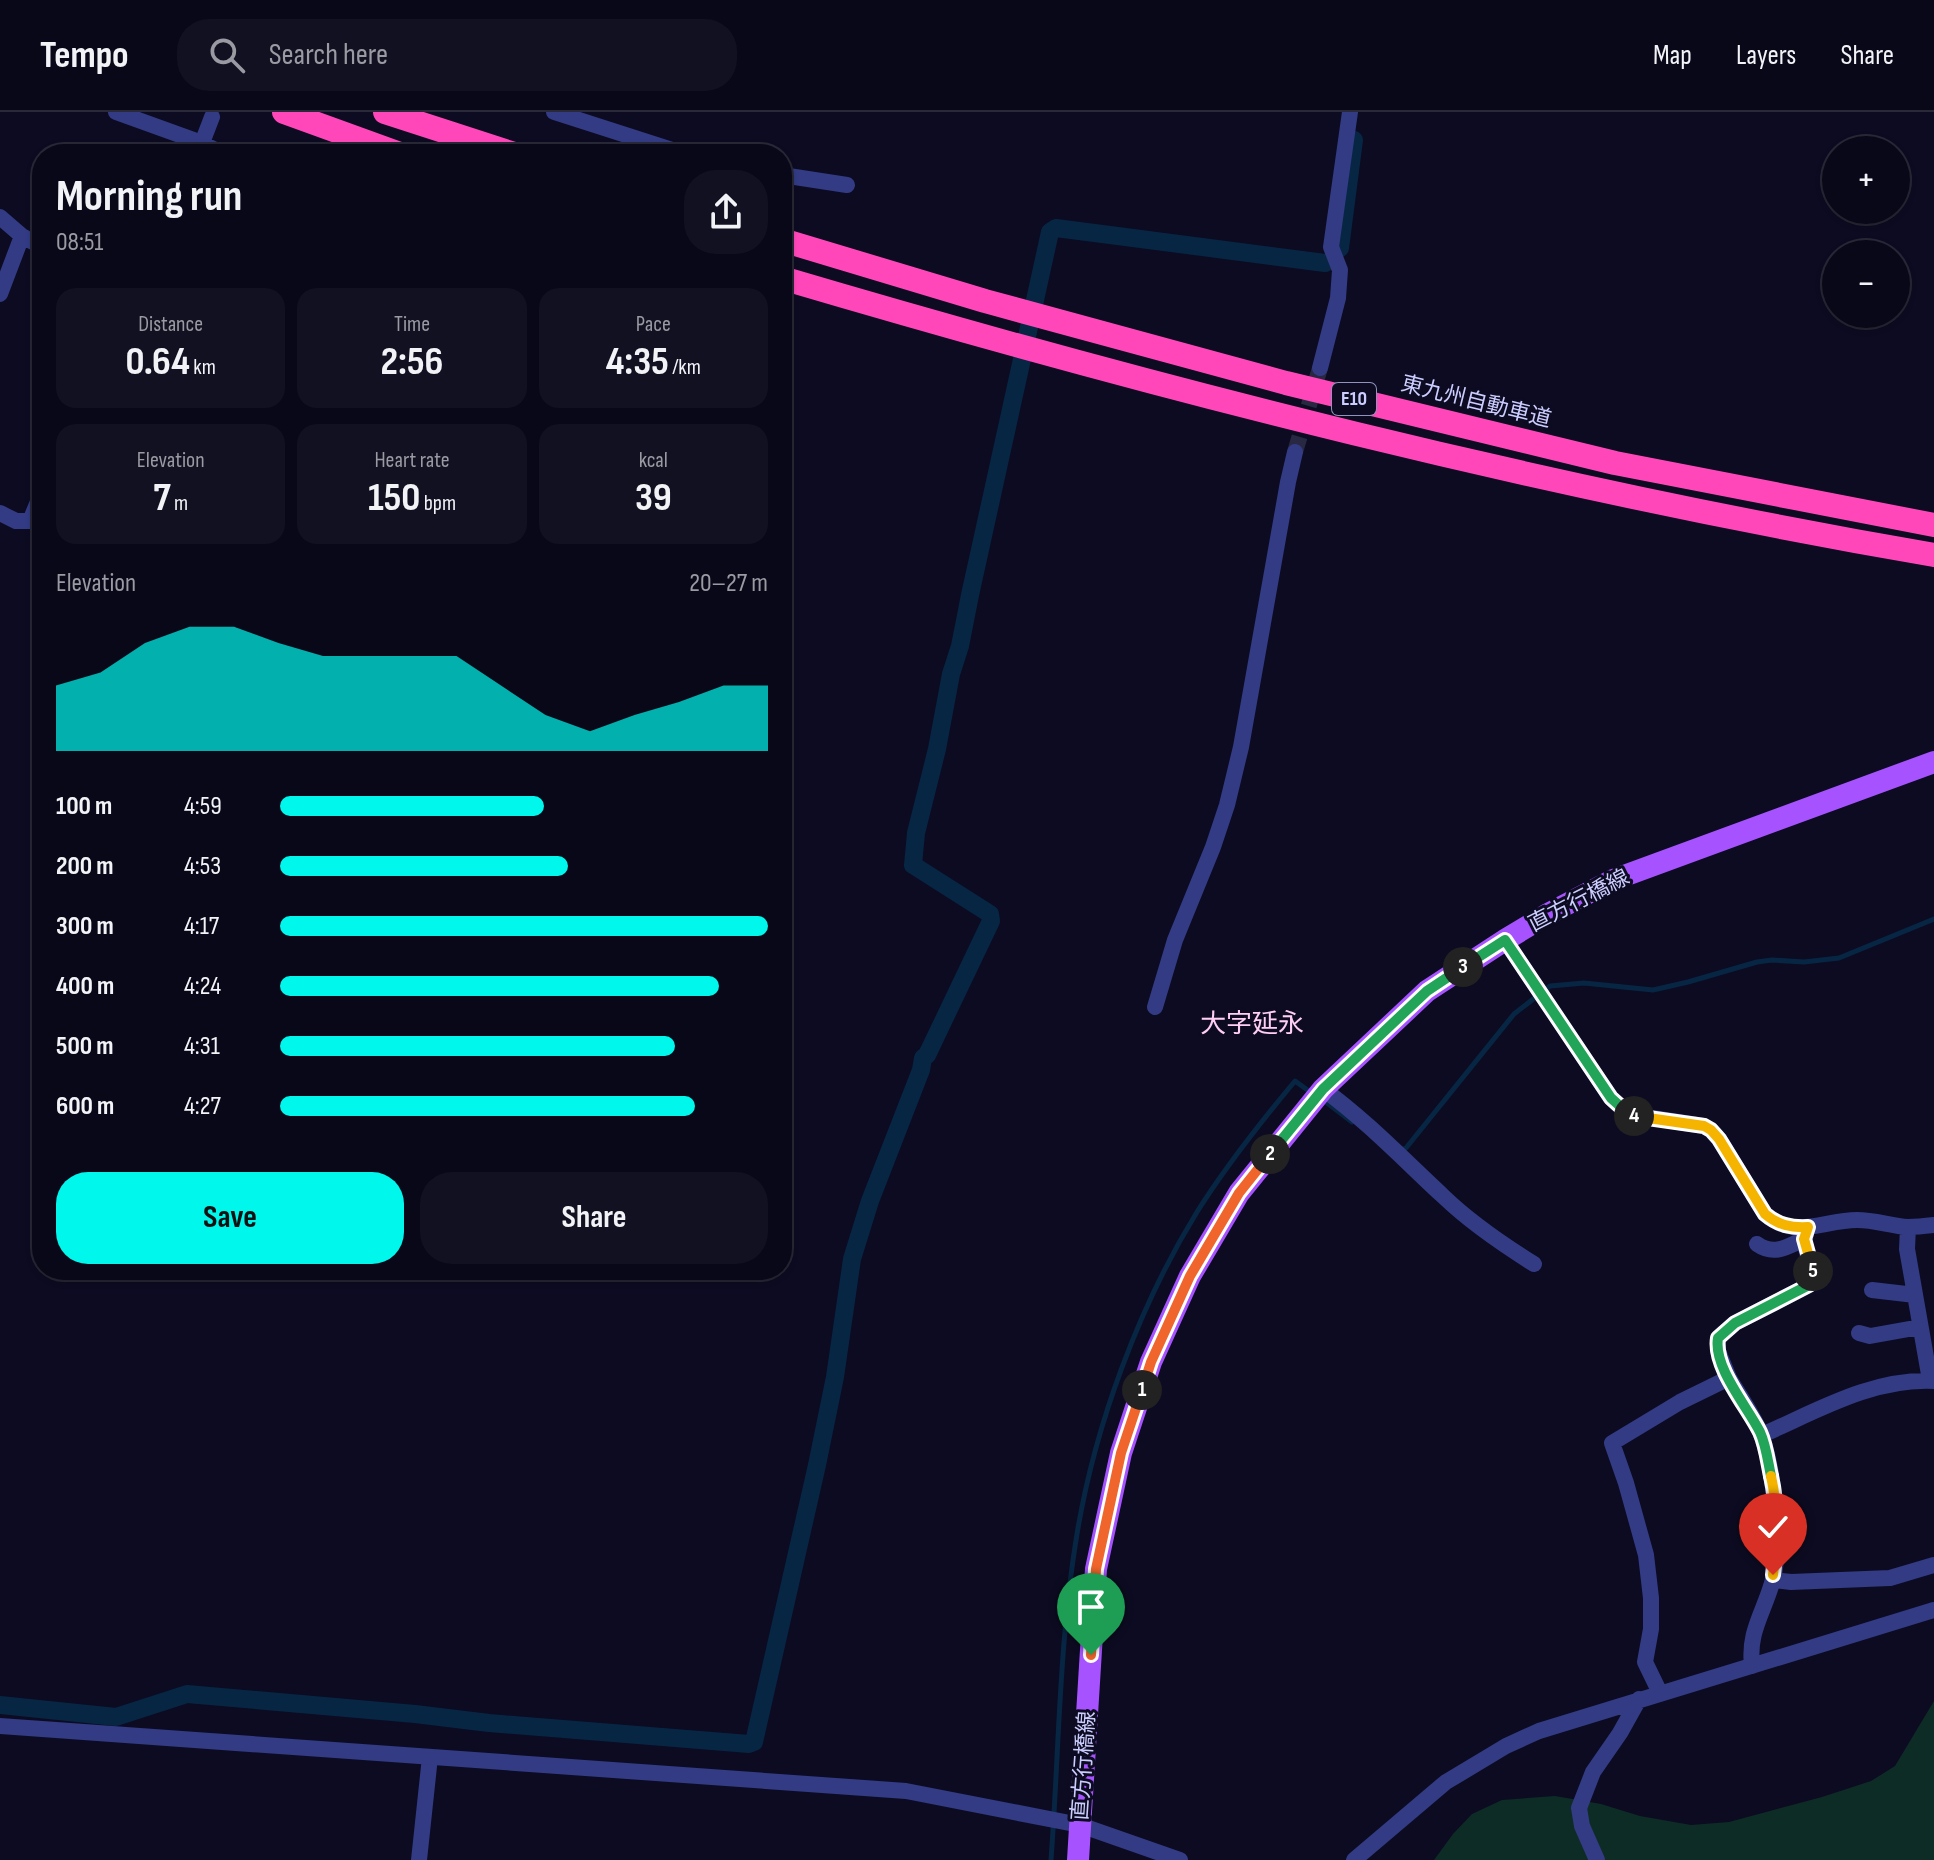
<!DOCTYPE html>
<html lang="en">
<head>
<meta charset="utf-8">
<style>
	body { margin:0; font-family:"Sofia Sans Condensed","Noto Sans JP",sans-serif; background:#121122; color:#f1f3f6; height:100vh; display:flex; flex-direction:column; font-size:30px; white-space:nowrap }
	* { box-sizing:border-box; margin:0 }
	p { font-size:26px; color:#999aa2 }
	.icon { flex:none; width:44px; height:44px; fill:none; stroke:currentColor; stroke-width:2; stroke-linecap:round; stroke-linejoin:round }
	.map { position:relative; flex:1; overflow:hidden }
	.sheet { position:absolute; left:32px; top:32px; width:760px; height:1136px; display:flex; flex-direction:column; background:#090819; border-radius:32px; box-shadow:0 2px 6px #0004,0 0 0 2px #292938 }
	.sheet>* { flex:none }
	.buttons { position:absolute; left:1822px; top:24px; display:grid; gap:16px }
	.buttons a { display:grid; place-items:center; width:88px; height:88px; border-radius:50%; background:#090819; box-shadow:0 2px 6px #0004,0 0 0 2px #292938; font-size:40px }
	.pin { position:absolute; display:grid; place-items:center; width:68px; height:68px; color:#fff; margin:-82px -34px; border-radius:50% 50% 50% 0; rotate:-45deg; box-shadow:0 0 8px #0007 }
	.pin .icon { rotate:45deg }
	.km { position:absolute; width:40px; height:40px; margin:-20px; border-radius:50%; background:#222; color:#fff; font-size:22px; line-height:40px; text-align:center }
	.round { display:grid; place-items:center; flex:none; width:84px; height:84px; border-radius:32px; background:#121122 }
	.head { display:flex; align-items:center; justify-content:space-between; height:136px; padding:0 24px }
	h1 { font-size:44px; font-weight:700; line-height:60px }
	.figures { display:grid; grid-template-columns:repeat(3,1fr); gap:12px; height:136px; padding:8px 24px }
	.figures div { display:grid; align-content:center; border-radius:20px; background:#121122; text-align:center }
	.figures b { font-size:40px; font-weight:700 }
	.figures small { font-size:22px; font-weight:400 }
	.figures p { font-size:22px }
	.chart { height:224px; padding:16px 24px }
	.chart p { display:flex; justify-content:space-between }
	.chart svg { width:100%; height:144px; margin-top:8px; fill:#00f7ec; opacity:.7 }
	.cta { display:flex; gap:16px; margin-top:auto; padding:16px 24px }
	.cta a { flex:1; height:92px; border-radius:32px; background:#00f7ec; color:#111; font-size:32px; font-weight:700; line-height:92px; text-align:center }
	.cta a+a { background:#121122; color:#f1f3f6 }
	ul { padding:0 24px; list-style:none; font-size:26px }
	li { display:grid; grid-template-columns:128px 96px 1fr; align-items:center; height:60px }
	li i { height:20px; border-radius:10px; background:#00f7ec }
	header { display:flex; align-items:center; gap:48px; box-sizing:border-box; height:112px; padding:0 40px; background:#090819; border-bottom:2px solid #292938 }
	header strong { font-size:38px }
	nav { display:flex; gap:44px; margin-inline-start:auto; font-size:28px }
	.search { width:560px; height:72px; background:#121122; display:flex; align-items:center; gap:20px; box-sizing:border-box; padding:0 28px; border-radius:32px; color:#999aa2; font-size:30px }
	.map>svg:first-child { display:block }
</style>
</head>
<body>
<header>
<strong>Tempo</strong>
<div class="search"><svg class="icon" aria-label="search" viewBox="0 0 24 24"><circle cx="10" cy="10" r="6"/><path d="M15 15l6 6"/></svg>Search here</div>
<nav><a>Map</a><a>Layers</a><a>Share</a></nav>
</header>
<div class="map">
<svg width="1934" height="1748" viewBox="0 0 1934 1748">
	<rect width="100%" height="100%" fill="#0c0b21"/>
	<path fill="#0e2c26" d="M1934,1589V1748H1434L1453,1722L1472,1702L1502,1688L1555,1684L1601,1692L1640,1704L1691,1713L1729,1710L1822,1685L1871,1669L1895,1654Z"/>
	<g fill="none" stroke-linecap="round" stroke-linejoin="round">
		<path stroke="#072644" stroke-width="5" d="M1322,987L1352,1010
			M1398,1039L1406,1036L1514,902L1550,874L1584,871L1653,878L1688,870L1757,850L1772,848L1804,850L1839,846L1934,807
			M1051,1748C1059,1640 1059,1529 1077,1422C1095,1313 1139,1194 1197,1100C1226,1054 1260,1011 1295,969L1313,982"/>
		<path stroke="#072644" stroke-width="18" d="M1337,138L1340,136L1354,28
			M0,1593L116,1605L187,1582L415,1602L489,1611L749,1632L754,1630L817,1353L835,1265L852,1147L870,1089L921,958L923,946L927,943L991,809L990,802L913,753L916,721L937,637L951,562L960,534L970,483L1050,120L1056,116L1325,151"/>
		<path stroke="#292842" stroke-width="16" stroke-dasharray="16 8" stroke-linecap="butt" d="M1295,340L1320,256"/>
		<path stroke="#323b84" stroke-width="16" d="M116,0L202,31L223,42
			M554,0L685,42
			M202,31L212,5
			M782,63L847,73
			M0,105L22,124L42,135
			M0,182L22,124
			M1320,256L1338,186L1340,158L1331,135L1350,0
			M0,401L16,409H30L42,380
			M1505,828L1611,986L1621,995L1633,1003L1704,1014L1711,1018L1719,1027L1765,1102C1796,1128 1823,1108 1857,1108C1875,1108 1891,1114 1908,1115C1917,1115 1926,1114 1934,1113
			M1155,895L1175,828L1213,735L1227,693L1241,635L1288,370L1295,340
			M1323,977C1367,1009 1404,1048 1444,1085C1471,1111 1502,1132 1534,1152
			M1908,1115L1907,1137L1930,1268
			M1757,1132C1774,1144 1787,1135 1804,1127
			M1872,1178L1915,1183
			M1859,1221L1870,1224L1920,1215
			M1729,1266L1718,1239V1226L1735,1211L1809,1173C1818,1156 1805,1146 1805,1128C1805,1126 1807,1118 1808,1115
			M1762,1323C1817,1299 1872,1266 1934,1269
			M1773,1468L1791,1470L1890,1466L1934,1453
			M1660,1581L1645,1550L1651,1517V1486L1646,1443L1626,1371L1612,1331L1680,1290L1729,1266C1739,1283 1756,1307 1762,1325C1774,1359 1782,1437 1772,1471C1763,1502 1748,1520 1752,1554
			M419,1748L430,1645
			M1354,1748L1446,1670L1506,1634L1539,1619L1934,1498
			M1597,1748L1582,1714L1579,1696L1593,1660L1620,1621L1639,1587"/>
		<path stroke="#323b84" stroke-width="16" d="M0,1614L906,1679L1080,1713L1180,1748"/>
		<path stroke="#a653ff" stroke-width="22" d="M1078,1748L1096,1457L1121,1341L1151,1250L1190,1164L1239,1081L1323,977L1427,879L1505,828L1548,802L1613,768L1934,650"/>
		<path stroke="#ff47ba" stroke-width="24" d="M284,0L400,42
			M385,0L514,42
			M782,128L985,189L1286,271L1615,351L1934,413
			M782,166C1161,278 1545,376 1934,443"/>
	</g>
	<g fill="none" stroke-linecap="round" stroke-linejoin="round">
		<defs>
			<path id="split-1" d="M1091,1543L1096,1457L1121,1341L1142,1278"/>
			<path id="split-2" d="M1142,1278L1151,1250L1190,1164L1239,1081L1270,1042"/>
			<path id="split-3" d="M1270,1042L1323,977L1427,879L1463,855"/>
			<path id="split-4" d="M1463,855L1505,828L1611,986L1621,995L1634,1004"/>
			<path id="split-5" d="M1634,1004L1704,1014L1711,1018L1719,1027L1765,1102C1778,1113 1791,1116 1808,1115L1804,1127L1813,1159"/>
			<path id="split-6" d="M1771,1364C1768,1350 1766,1333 1760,1320C1747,1294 1713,1255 1718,1226L1735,1211L1809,1173L1812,1169L1813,1159"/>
			<path id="split-7" d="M1771,1364C1778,1395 1777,1431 1773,1463"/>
		</defs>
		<use href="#split-1" stroke="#fff" stroke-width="16"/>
		<use href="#split-2" stroke="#fff" stroke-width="16"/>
		<use href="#split-3" stroke="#fff" stroke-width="16"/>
		<use href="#split-4" stroke="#fff" stroke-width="16"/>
		<use href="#split-5" stroke="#fff" stroke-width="16"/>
		<use href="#split-6" stroke="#fff" stroke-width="16"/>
		<use href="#split-7" stroke="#fff" stroke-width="16"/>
		<use href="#split-1" stroke="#f0652b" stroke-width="10"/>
		<use href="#split-2" stroke="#f0652b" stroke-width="10"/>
		<use href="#split-3" stroke="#22a559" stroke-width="10"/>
		<use href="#split-4" stroke="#22a559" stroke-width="10"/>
		<use href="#split-5" stroke="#f5b400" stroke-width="10"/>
		<use href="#split-6" stroke="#22a559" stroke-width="10"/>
		<use href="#split-7" stroke="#f5b400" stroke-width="10"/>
	</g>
	<g text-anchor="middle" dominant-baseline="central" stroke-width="6" stroke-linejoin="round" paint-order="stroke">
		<rect fill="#0c0b21" stroke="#9293bc" stroke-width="2" x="1332" y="271" width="44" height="32" rx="6"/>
		<g font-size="20" font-weight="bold" fill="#cccdff">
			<text x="1354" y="287">E10</text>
		</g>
		<g font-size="22" fill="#cccdff" stroke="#0c0b21">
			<text transform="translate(1476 290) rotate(14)">東九州自動車道</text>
			<text transform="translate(1579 789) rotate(-27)">直方行橋線</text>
			<text transform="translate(1084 1654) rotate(-86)">直方行橋線</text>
		</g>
		<g font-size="26" fill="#ffcef4" stroke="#0c0b21">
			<text x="1252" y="912">大字延永</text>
		</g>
	</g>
</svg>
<div class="buttons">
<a>+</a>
<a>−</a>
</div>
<div class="pin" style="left:1091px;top:1543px;background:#1e9e55"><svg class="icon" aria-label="arrive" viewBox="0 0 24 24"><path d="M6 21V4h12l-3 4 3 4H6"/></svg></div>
<div class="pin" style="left:1773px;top:1463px;background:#d93025"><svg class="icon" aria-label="check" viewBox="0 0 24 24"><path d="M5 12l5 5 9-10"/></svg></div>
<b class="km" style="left:1142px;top:1278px">1</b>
<b class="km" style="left:1270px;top:1042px">2</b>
<b class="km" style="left:1463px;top:855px">3</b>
<b class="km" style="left:1634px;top:1004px">4</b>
<b class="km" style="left:1813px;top:1159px">5</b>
<section class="sheet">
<div class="head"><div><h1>Morning run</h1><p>08:51</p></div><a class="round"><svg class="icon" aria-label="share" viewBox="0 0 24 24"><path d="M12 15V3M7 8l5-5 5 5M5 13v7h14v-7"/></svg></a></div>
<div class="figures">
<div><p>Distance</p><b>0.64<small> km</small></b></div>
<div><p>Time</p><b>2:56</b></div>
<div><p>Pace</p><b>4:35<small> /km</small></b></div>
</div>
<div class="figures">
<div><p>Elevation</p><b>7<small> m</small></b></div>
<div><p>Heart rate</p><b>150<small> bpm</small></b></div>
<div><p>kcal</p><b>39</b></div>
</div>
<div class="chart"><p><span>Elevation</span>20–27 m</p>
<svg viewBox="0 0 160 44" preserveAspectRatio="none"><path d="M0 44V24L10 20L20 11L30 6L40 6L50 11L60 15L70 15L80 15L90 15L100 24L110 33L120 38L130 33L140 29L150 24L160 24V44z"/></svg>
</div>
<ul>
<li><b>100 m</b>4:59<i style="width:54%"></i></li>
<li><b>200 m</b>4:53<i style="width:59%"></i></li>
<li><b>300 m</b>4:17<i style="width:100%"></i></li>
<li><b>400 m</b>4:24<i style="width:90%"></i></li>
<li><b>500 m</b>4:31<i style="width:81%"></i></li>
<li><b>600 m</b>4:27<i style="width:85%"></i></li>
</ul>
<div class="cta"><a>Save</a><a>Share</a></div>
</section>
</div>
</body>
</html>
